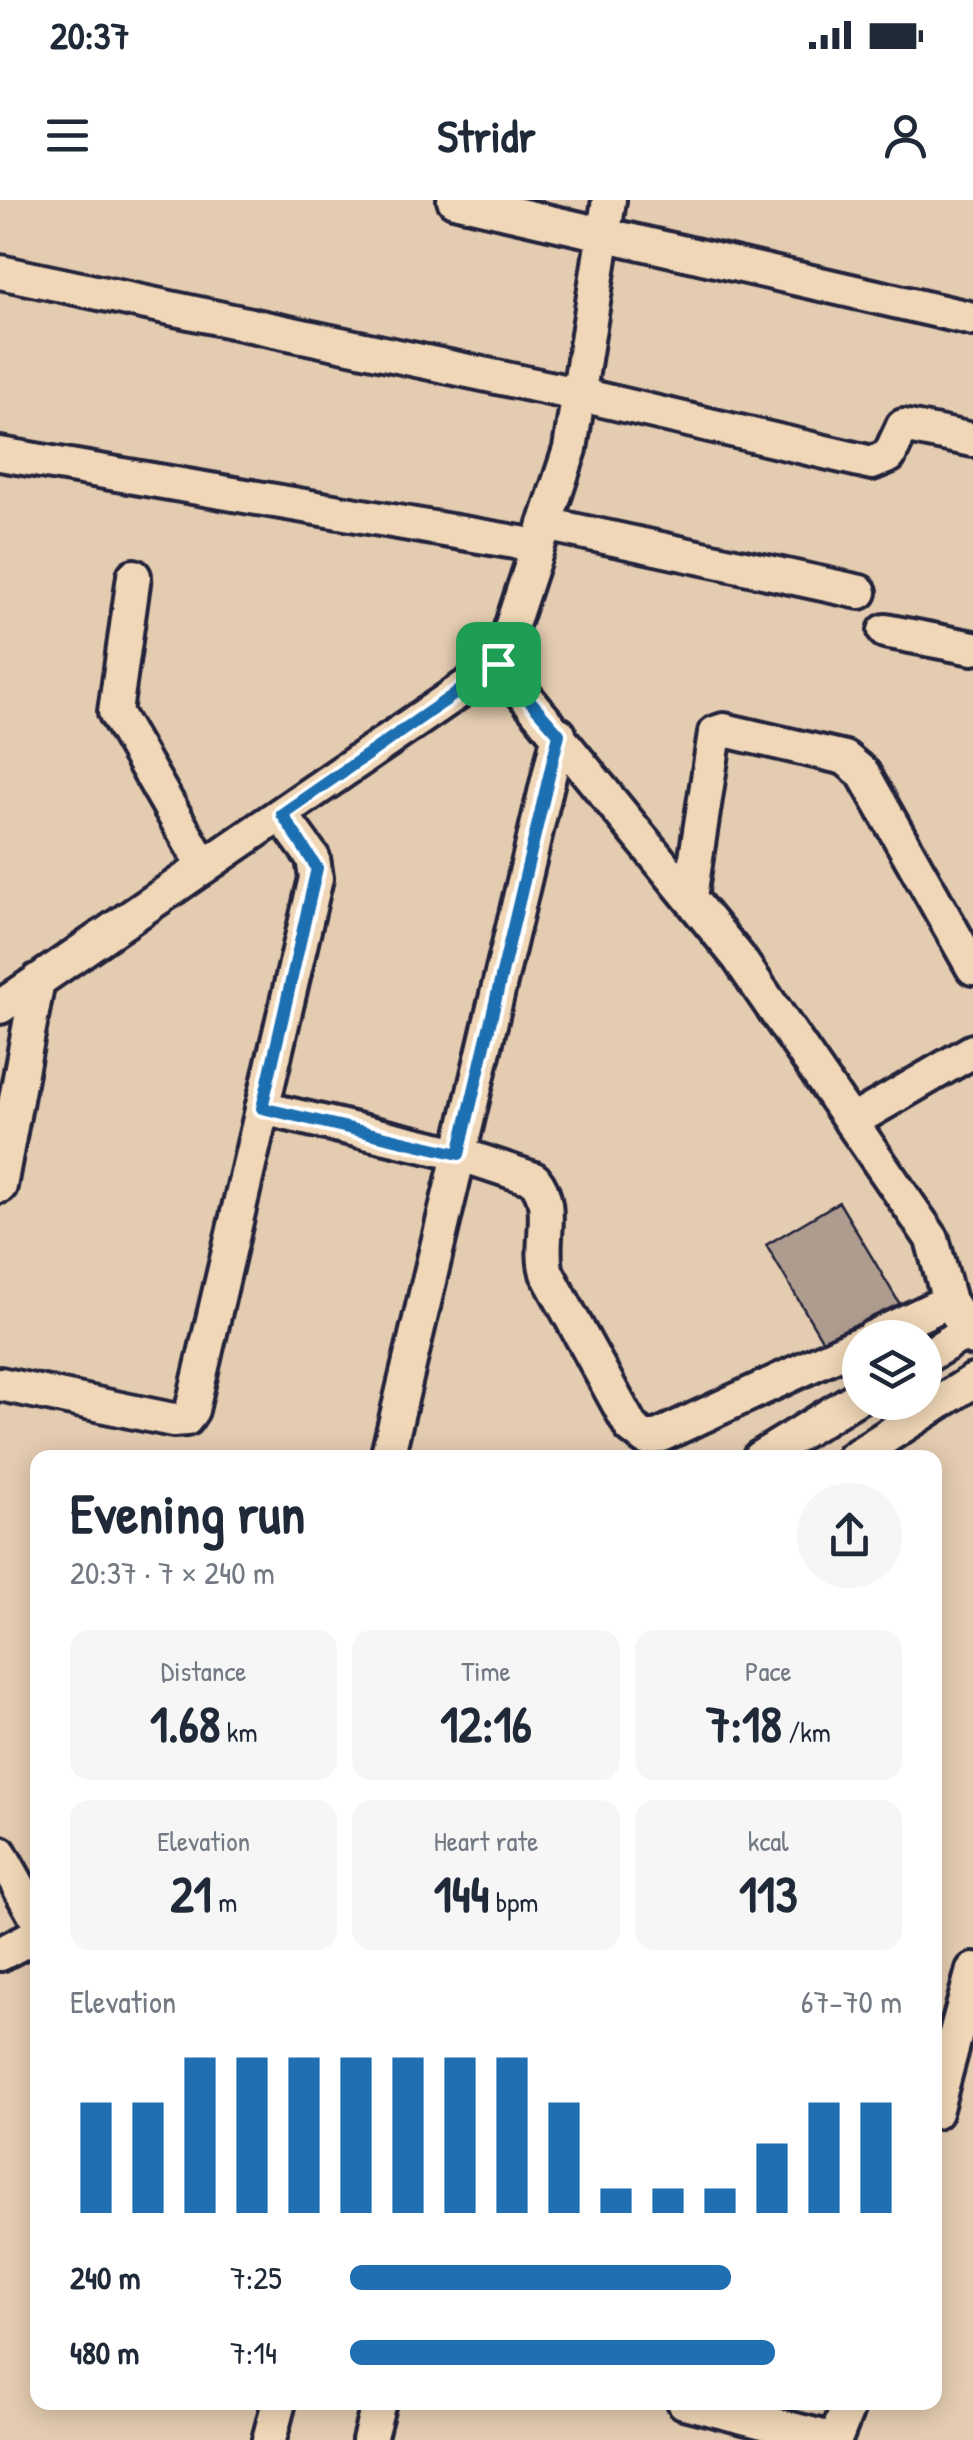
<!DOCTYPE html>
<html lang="en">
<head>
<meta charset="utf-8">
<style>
	body { margin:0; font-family:"Patrick Hand",sans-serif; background:#f6f6f7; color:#1f2937; height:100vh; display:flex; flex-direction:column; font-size:38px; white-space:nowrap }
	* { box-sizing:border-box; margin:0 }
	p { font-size:32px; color:#747a83 }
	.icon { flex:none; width:55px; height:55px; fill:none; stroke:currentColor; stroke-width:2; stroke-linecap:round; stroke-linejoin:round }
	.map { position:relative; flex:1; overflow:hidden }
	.side { position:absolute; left:30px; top:1250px; width:912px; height:960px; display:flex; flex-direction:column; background:#fff; border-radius:20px; box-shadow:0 5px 25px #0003 }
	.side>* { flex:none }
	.controls { position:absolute; left:842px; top:1120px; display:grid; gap:20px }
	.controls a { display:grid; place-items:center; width:100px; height:100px; border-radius:50%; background:#fff; box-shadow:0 5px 25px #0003; font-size:50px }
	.pin { position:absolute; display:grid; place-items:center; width:85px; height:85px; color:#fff; margin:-42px; border-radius:20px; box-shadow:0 5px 15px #0006 }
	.round { display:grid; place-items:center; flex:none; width:105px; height:105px; border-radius:52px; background:#f6f6f7 }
	.summary { display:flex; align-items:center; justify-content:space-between; height:170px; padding:0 40px }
	h1 { font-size:55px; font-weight:700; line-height:75px }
	.stats { display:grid; grid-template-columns:repeat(3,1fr); gap:15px; height:170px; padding:10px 40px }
	.stats div { display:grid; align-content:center; border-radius:20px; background:#f6f6f7; text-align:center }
	.stats b { font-size:50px; font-weight:700 }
	.stats small { font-size:28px; font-weight:400 }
	.stats p { font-size:28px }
	.chart { height:280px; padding:20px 40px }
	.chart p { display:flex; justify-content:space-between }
	.chart svg { width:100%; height:180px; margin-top:10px; stroke:#1f6fb2; stroke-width:6 }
	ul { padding:0 40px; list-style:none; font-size:32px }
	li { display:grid; grid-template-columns:160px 120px 1fr; align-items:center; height:75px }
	li i { height:25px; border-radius:12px; background:#1f6fb2 }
	.status { display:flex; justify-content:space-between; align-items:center; height:70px; padding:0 50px; background:#fff; direction:ltr }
	.status svg { height:28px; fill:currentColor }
	header { display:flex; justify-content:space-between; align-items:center; height:130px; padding:0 40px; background:#fff; font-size:45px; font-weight:700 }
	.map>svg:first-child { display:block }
</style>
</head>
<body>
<div class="status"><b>20:37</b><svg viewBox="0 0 49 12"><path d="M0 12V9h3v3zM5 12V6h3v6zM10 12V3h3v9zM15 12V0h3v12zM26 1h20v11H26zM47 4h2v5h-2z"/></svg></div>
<header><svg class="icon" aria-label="menu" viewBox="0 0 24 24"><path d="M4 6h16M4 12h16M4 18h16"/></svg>Stridr<svg class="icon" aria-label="person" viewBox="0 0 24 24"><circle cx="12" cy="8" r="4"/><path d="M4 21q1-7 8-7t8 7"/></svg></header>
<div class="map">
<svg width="973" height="2240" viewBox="0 0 973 2240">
	<rect width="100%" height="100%" fill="#e4ccb0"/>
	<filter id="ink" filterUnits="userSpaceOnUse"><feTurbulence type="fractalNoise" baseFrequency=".01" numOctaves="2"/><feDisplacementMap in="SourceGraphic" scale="20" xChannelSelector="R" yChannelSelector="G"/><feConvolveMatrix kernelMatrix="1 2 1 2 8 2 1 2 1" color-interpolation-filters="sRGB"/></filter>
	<g filter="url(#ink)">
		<path fill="#ae9c8f" stroke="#22223b" stroke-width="2.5" d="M839,1002L901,1106L828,1150L766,1045Z"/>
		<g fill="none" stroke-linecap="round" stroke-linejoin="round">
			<defs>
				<path id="minor" d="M454,0L973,119
					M0,72L577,194L872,263L889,256L903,226L973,240
					M0,254L538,346
					M545,324L860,392
					M134,376L115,512L204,667
					M885,431L973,448
					M499,464L738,757L932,1039L949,1101L973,1139
					M690,697L715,533L724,530L845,558L863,573L973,768
					M0,807L499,464L570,249L609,0
					M262,908L459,954L534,979C557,1006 538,1042 547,1073L631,1227L645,1238L659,1236L860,1143
					M851,922L973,851
					M0,986L38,780
					M871,1138L949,1101
					M925,1157L973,1128
					M0,1184L173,1220L186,1219L192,1210L316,678L313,658L281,614
					M387,1258L559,534
					M759,1258L860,1196
					M853,1258L973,1181
					M0,1653L38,1721
					M0,1754L38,1734
					M935,1912L973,1770
					M684,2202L835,2240
					M269,2240L279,2202
					M369,2240L379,2202
					M835,2240L850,2202"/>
			</defs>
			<use href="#minor" stroke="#22223b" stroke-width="40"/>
			<use href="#minor" stroke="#f0d7b7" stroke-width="32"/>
		</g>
	</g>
	<g fill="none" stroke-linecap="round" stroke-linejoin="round" filter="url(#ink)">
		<defs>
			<path id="route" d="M498,464L559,534L459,954L262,908L317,668L282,614Z"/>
		</defs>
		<use href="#route" stroke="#fff" stroke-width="20"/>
		<use href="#route" stroke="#1f6fb2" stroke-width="12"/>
	</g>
</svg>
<div class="controls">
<a><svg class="icon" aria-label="layers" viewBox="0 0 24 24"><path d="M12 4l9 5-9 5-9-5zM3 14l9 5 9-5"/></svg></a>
</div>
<div class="pin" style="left:498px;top:464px;background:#1e9e55"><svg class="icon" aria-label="arrive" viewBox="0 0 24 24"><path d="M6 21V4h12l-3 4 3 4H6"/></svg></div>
<section class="side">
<div class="summary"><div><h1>Evening run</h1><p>20:37 · 7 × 240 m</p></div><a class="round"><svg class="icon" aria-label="share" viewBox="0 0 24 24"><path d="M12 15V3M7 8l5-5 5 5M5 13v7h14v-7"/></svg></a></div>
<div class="stats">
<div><p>Distance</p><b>1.68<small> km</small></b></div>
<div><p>Time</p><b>12:16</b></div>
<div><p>Pace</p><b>7:18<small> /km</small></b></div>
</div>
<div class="stats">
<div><p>Elevation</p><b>21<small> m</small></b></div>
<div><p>Heart rate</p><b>144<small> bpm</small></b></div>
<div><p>kcal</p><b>113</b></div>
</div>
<div class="chart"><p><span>Elevation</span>67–70 m</p>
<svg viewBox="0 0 160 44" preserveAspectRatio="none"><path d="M5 44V17M15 44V17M25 44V6M35 44V6M45 44V6M55 44V6M65 44V6M75 44V6M85 44V6M95 44V17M105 44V38M115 44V38M125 44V38M135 44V27M145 44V17M155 44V17"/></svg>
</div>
<ul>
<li><b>240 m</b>7:25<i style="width:69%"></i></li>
<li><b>480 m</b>7:14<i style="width:77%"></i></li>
</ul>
</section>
</div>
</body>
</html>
